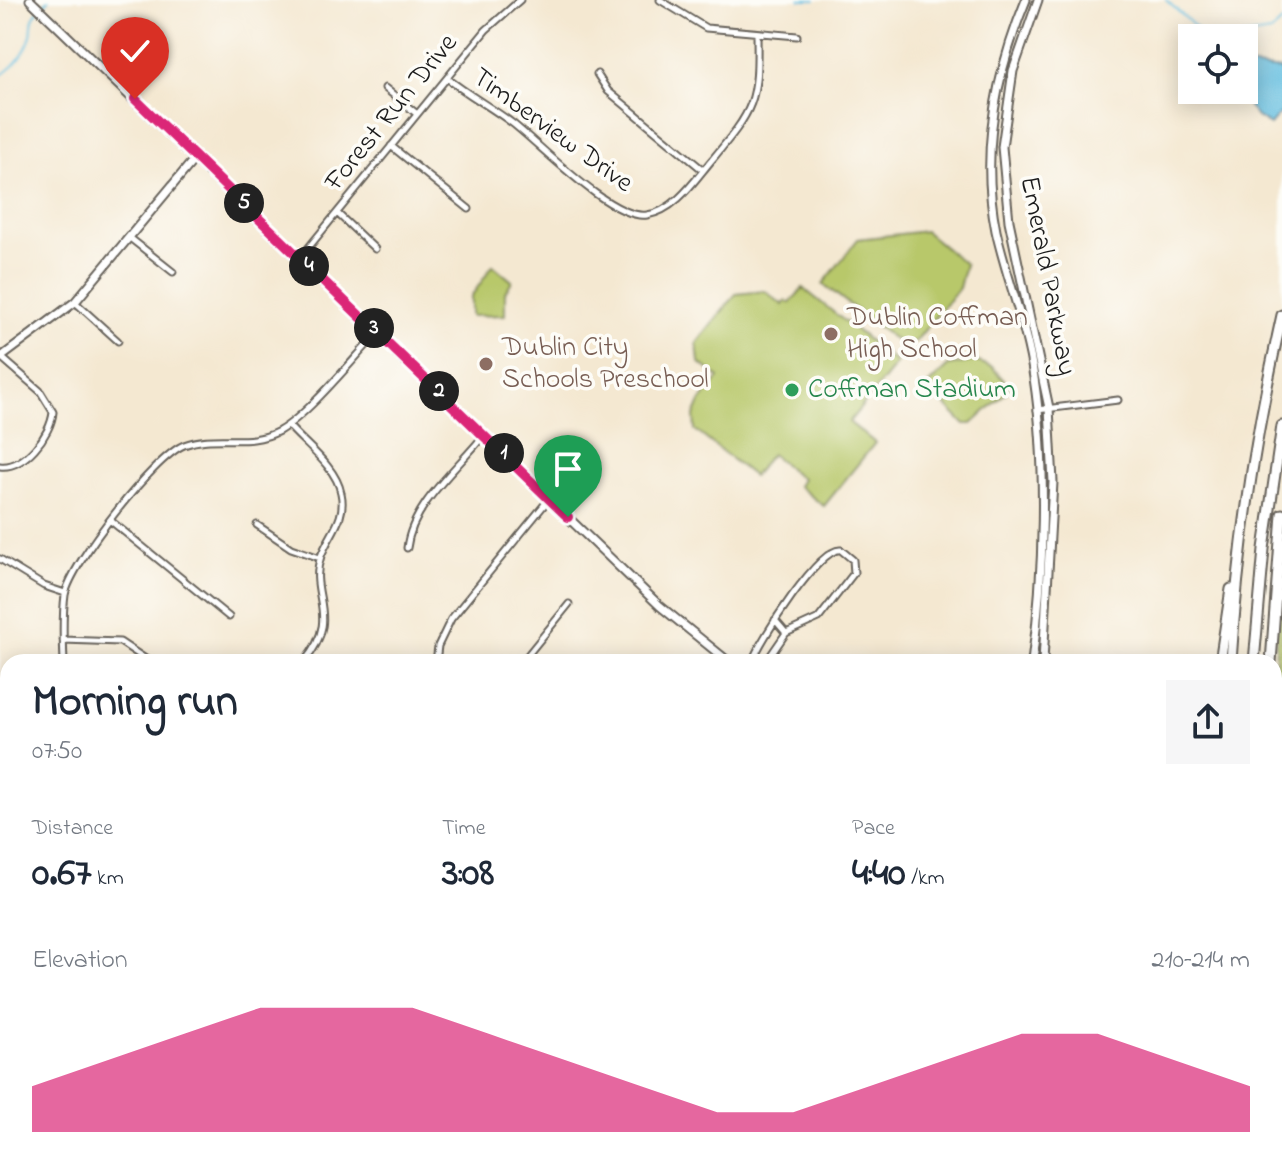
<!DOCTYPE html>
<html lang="en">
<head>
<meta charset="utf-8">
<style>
	body { margin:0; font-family:"Indie Flower",sans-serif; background:#f6f6f7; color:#1f2937; height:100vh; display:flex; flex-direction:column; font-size:30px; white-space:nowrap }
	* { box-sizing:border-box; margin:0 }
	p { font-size:26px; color:#747a83 }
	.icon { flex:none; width:44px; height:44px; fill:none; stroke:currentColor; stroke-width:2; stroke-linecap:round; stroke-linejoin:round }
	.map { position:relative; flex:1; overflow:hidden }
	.details { position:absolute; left:0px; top:654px; width:1282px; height:512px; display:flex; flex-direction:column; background:#fff; border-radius:24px 24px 0 0; box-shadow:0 4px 20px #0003 }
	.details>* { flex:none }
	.controls { position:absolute; left:1178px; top:24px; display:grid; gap:16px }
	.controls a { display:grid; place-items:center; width:80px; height:80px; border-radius:0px; background:#fff; box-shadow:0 4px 20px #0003; font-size:40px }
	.pin { position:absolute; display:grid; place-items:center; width:68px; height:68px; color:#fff; margin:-82px -34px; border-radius:50% 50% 50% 0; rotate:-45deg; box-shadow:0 0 8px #0007 }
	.pin .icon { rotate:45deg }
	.km { position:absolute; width:40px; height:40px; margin:-20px; border-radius:50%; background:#222; color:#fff; font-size:22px; line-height:40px; text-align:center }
	.round { display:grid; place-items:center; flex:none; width:84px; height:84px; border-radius:0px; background:#f6f6f7 }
	.headline { display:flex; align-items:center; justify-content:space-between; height:136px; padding:0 32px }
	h1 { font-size:44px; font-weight:800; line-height:60px }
	.figures { display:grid; grid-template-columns:repeat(3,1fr); gap:12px; height:136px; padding:8px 32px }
	.figures div { display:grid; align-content:center }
	.figures b { font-size:40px; font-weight:800 }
	.figures small { font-size:22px; font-weight:400 }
	.figures p { font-size:22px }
	.chart { height:224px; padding:16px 32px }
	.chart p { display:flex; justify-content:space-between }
	.chart svg { width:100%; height:144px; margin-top:8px; fill:#db2777; opacity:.7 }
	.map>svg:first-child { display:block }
</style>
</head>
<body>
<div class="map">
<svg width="1282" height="1166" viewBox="0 0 1282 1166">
	<rect width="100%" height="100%" fill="#fdfcf7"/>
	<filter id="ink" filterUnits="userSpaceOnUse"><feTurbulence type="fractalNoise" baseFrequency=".0125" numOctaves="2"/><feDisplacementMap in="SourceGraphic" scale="16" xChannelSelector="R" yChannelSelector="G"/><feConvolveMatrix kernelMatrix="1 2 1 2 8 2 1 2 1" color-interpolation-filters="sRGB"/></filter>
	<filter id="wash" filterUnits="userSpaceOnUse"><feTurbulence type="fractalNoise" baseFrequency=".006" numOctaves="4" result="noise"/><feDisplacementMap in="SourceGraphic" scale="32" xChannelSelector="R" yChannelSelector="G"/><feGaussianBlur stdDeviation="1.8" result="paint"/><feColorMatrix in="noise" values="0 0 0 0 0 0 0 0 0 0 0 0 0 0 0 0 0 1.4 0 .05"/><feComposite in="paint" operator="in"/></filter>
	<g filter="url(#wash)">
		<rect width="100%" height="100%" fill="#f4e8d1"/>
		<path fill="#b8c86a" stroke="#6a7243" stroke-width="2" d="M925,231L965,264L959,288L915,342L899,343L823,284L858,239Z
			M493,265L512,281L505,292V315L471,316V297Z
			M803,288L897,363L849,422L875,443L824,506L798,486L802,479L771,454L753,476L695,430L694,416L700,402L719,378L699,362L697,343L736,294L765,291L783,305L786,301L790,303Z
			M975,361L992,367L1011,388L972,424H964L927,386L948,366Z
			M1282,549V921C1268,798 1273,673 1282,549Z
			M272,1158H1037L1039,1166H266Z"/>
		<path fill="#62bee0" stroke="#3f6d7e" stroke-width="2" d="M1244,66L1282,70V111L1270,125L1257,117L1245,101L1224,90H1244Z"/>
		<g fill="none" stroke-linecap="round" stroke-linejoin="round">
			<path stroke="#62bee0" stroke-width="2" d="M800,0H815
				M1166,0L1207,38
				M42,6L49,0
				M1232,38L1271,32L1282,22
				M0,76C14,67 27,52 31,35C33,25 30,20 38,11
				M792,1158L797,1166
				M870,1158L877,1166
				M621,1166L625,1158
				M820,1166L824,1158
				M933,1166L943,1158"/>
		</g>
	</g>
	<g filter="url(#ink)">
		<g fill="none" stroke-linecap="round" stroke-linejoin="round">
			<defs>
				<path id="street" d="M660,0L706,28L797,36
					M597,74L608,91L703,170
					M447,78C468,95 491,107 512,123C541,145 611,220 647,215C675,211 695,180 711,161C755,108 758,103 757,34
					M385,88L417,114
					M391,146L469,209
					M337,213L375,249
					M130,238L173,272
					M300,258L486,30L520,0
					M75,302L118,341
					M1037,410L1118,400
					M288,425C305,445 336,466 341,493C347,519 329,534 321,556C307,596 343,615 304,662
					M0,466C24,469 51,435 53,412L40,391L1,357
					M111,521L229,617
					M257,525L291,548L320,558
					M407,548C412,504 458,468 484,435
					M0,559L44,586L65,593
					M775,620L786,633
					M63,640L120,642L150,662
					M64,662C63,640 62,617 65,595C71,563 154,457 184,445C216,433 248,448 279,431C310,413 352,360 378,333
					M436,662L438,646L451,619L549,499
					M522,662L569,604
					M752,662C760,640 820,546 841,550L853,560L854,573L819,618L786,633L766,662
					M0,688L8,686
					M0,790L8,780
					M0,935L8,937
					M0,1117L8,1106
					M422,1158L432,1166
					M578,1166L587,1158"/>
				<path id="secondary" d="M30,0L660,606L729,662
					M1026,0C996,73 980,152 996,231C1007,280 1027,327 1034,378C1047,463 1044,576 1032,662
					M1038,0L1013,71L1002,147L1009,221L1049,408L1053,482L1043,662
					M0,358L75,302L196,157
					M1041,1158L1043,1166
					M1055,1158L1057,1166
					M209,1166L215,1158"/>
				<path id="highway" d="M1220,662L1231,589
					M1231,662C1238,544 1256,430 1282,315
					M1254,662L1264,549L1282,426
					M1271,662L1282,514
					M1274,890L1282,946
					M1274,993L1282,1023
					M1274,1098L1282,1149
					M1235,1158L1236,1166
					M1262,1158L1263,1166
					M1221,1166L1223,1158"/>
			</defs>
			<use href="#street" stroke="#68635b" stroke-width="9"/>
			<use href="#secondary" stroke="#68635b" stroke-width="11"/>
			<use href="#highway" stroke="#68635b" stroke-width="13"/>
			<use href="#street" stroke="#fff" stroke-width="5"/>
			<use href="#secondary" stroke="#fff" stroke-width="7"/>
			<use href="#highway" stroke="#fff" stroke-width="9"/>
			<defs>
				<path id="secondary-bridge" d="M1274,995L1282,991"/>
			</defs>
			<use href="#secondary-bridge" stroke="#68635b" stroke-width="11" stroke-linecap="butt"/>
			<use href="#secondary-bridge" stroke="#fff" stroke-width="7"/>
		</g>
	</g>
	<g fill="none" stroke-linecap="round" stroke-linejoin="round" filter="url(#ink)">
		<defs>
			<path id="route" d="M135,99L568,517"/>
		</defs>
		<use href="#route" stroke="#fff" stroke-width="16"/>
		<use href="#route" stroke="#db2777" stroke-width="10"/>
	</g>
	<g fill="#8d6e63" stroke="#fdfcf7" stroke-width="3">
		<circle cx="831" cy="334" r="8"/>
		<circle cx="486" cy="364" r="8"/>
	</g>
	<circle fill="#2e9e5b" stroke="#fdfcf7" stroke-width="3" cx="792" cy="390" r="8"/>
	<g text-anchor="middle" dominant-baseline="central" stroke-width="7" stroke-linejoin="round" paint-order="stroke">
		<g font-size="28" fill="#1c1c1c" stroke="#fdfcf7">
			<text transform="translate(392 113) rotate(-51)">Forest Run Drive</text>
			<text transform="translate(552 131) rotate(36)">Timberview Drive</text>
			<text transform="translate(1047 276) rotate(79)">Emerald Parkway</text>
		</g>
		<g font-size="28" fill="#785e54" stroke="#fdfcf7" text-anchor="start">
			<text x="847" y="318">Dublin Coffman<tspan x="847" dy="32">High School</tspan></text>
			<text x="502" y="348">Dublin City<tspan x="502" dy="32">Schools Preschool</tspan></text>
		</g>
		<g font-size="28" fill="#27864d" stroke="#fdfcf7" text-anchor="start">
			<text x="808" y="390">Coffman Stadium</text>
		</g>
	</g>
</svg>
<div class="controls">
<a><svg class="icon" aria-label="locate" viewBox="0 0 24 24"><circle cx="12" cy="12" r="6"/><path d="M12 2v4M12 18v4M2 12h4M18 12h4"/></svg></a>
</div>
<div class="pin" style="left:568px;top:517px;background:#1e9e55"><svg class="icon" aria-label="arrive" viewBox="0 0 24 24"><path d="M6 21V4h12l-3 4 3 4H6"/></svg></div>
<div class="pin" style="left:135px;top:99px;background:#d93025"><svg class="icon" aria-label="check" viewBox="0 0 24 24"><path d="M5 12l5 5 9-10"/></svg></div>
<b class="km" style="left:504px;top:453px">1</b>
<b class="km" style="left:439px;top:391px">2</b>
<b class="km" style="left:374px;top:328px">3</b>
<b class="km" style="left:309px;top:266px">4</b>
<b class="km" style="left:244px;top:203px">5</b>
<section class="details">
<div class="headline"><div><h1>Morning run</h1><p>07:50</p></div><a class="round"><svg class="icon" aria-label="share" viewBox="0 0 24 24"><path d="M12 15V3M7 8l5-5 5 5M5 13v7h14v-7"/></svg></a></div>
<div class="figures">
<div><p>Distance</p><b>0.67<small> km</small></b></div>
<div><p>Time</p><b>3:08</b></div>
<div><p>Pace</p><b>4:40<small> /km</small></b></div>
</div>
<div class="chart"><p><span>Elevation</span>210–214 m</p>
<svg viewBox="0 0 160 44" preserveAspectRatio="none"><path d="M0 44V30L10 22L20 14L30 6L40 6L50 6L60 14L70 22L80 30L90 38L100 38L110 30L120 22L130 14L140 14L150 22L160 30V44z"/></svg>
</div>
</section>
</div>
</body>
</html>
